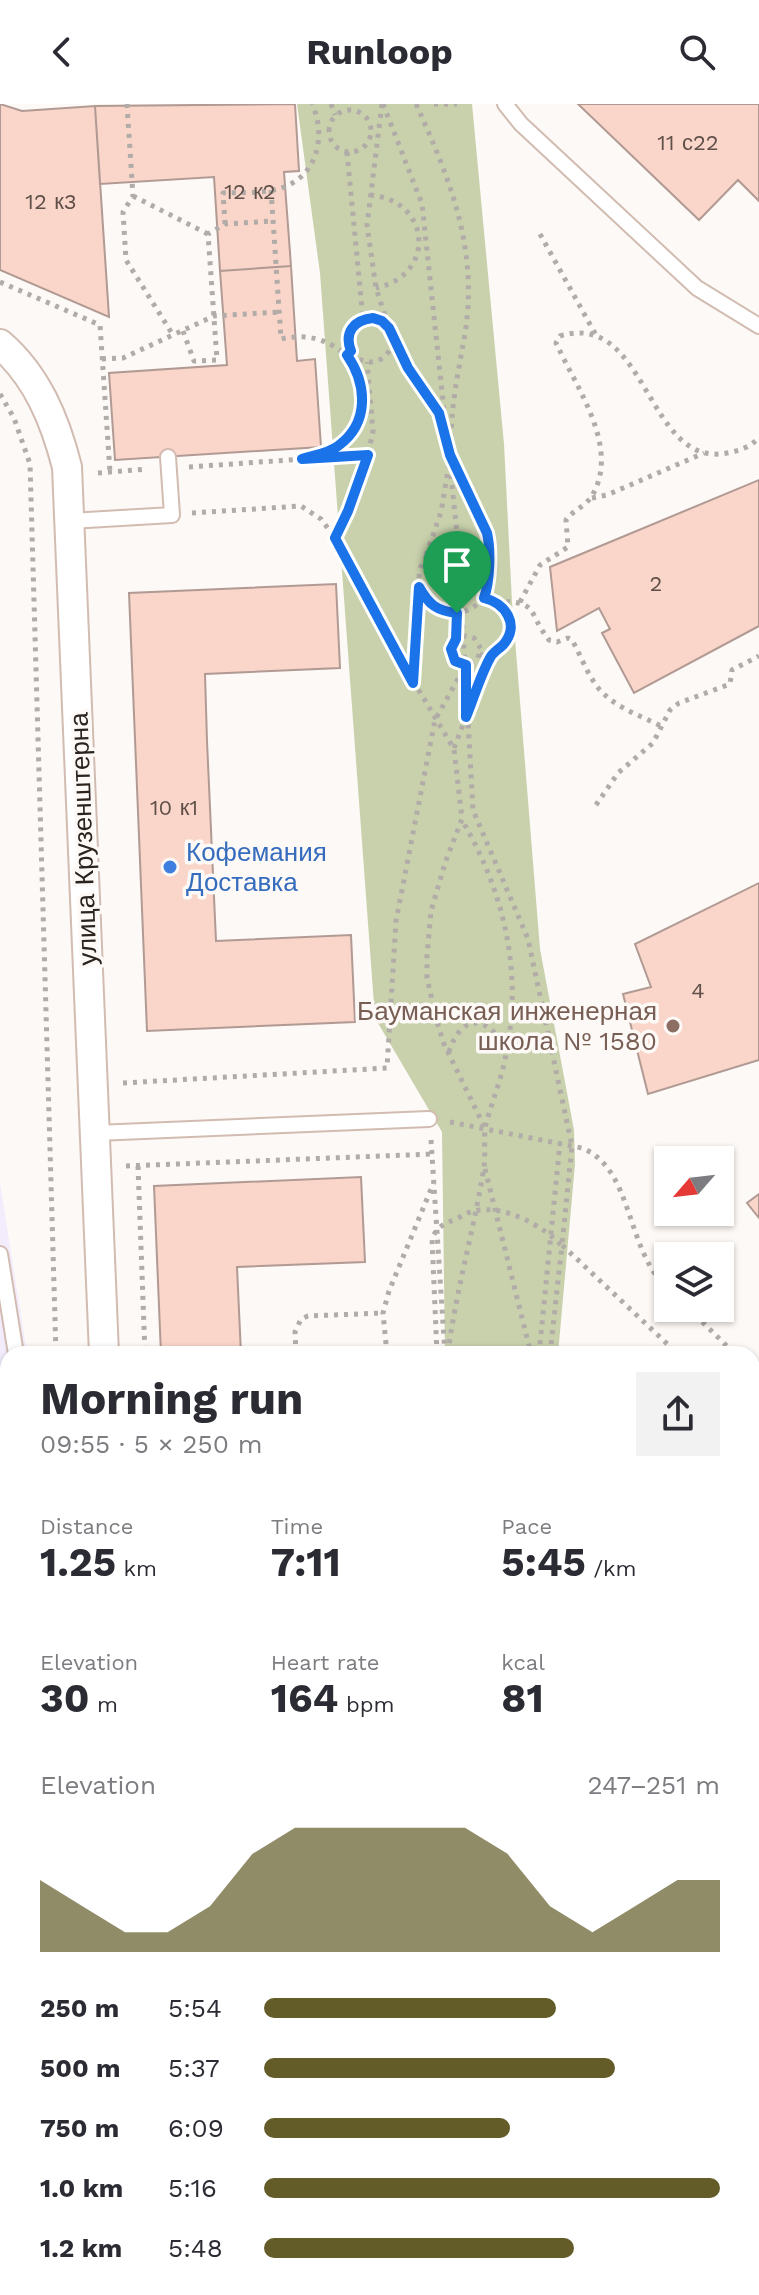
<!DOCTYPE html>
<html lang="en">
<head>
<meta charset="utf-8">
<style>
	body { margin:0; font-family:"Work Sans",sans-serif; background:#f2f2f3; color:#2b2b33; height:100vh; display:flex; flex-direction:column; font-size:30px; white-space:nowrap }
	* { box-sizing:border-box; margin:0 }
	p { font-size:26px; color:#7c7c81 }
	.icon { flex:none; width:44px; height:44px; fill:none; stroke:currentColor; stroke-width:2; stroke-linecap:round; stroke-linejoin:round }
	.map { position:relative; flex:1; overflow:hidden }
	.sheet { position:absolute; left:0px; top:1242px; width:760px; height:950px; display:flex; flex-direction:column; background:#fff; border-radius:24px 24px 0 0; box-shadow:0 2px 6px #0004 }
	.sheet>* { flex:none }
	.needle { width:52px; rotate:242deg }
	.controls { position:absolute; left:654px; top:1042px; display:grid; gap:16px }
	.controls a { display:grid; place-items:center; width:80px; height:80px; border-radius:0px; background:#fff; box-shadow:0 2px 6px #0004; font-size:40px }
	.pin { position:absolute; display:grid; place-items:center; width:68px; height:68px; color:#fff; margin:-82px -34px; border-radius:50% 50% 50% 0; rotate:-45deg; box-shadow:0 0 8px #0007 }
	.pin .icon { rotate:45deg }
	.round { display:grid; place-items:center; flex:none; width:84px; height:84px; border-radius:0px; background:#f2f2f3 }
	.summary { display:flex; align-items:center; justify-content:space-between; height:136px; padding:0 40px }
	h1 { font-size:44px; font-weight:700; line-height:60px }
	.metrics { display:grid; grid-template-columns:repeat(3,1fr); gap:12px; height:136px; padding:8px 40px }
	.metrics div { display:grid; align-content:center }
	.metrics b { font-size:40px; font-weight:700 }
	.metrics small { font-size:22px; font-weight:400 }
	.metrics p { font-size:22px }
	.chart { height:224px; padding:16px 40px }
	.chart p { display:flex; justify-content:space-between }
	.chart svg { width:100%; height:144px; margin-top:8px; fill:#635c29; opacity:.7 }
	ul { padding:0 40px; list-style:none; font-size:26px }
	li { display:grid; grid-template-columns:128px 96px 1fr; align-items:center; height:60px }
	li i { height:20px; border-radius:10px; background:#635c29 }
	header { display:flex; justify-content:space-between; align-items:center; height:104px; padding:0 40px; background:#fff; font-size:36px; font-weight:700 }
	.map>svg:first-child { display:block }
</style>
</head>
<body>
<header><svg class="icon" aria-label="back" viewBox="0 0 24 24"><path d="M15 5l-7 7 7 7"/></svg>Runloop<svg class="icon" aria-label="search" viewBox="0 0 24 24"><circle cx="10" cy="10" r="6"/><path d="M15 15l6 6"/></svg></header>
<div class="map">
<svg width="759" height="2191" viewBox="0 0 759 2191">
	<rect width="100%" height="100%" fill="#fdf9f6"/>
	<path fill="#f3ecfd" d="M0,1079L27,1250H8V1353L0,1379Z
		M0,1861L8,1903V1952L0,1957Z"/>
	<path fill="#c8d1ac" d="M297,0H472L504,340L512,498L540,845L574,1026L575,1060L558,1250H445L442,1028L375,914L320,169Z
		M752,1913L759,1927V2191H694L687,2184H752Z"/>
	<path fill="#fad5c9" stroke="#b19a93" stroke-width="2" d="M0,0L22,7L95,2L109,213L0,166Z
		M295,0L299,67L284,68L291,162L220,167L214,73L100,80L95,2Z
		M578,0H759V97L738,76L699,116Z
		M291,162L297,257L315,255L321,343L115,356L109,269L227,261L220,167Z
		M759,376V522L634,589L602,529L610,525L599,504L557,527L550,463Z
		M336,480L340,564L205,570L207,637L216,837L351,831L355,918L147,927L129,489Z
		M759,779V956L648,990L623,890L651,883L635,840Z
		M361,1073L365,1158L237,1163L241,1250H161L154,1082Z
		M759,1090V1114L747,1099Z
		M752,1416L759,1423V1523L752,1516Z
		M752,1736H759V1814L752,1813Z
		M8,2040V2146L3,2142L0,2145V2048Z
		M46,2184H80L73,2191H53Z
		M80,2184H202L210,2191H73Z
		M652,2184H687L694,2191H645Z"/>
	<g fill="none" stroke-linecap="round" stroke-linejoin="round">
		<defs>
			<path id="lane" d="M505,0L521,20L697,184L759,222
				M70,417L172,411L168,353
				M96,1029L429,1015
				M0,1150L16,1250"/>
			<path id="street" d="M0,240C37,272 55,316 67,363L104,1250
				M8,1653L2,1713L8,1773
				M0,1923L8,1918
				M752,1972L759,1965
				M347,2184L355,2191
				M537,2191L544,2184"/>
		</defs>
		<use href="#lane" stroke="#d2bcb1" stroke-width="18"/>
		<use href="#street" stroke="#d2bcb1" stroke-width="32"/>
		<path stroke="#b2aca8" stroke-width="5" stroke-dasharray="4 6" stroke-linecap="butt" d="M127,0L133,92L123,108L126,156L173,231
			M331,0L335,11
			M382,0L367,121L376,184L389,224L408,264L439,309L446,336
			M383,0L422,100L458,438L473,706L528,835L572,1042L562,1141
			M416,0C449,73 477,141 466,223C460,261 452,293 451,332
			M434,0H457
			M329 27a21 21 0 1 1 42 0a21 21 0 1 1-42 0Z
			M347,48L363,215
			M271,86L281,235C352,218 395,303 337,343C326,350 314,351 302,355
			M370,91C431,96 437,171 376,184
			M133,92L208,130
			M225,120L223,89C241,88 263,90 281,84C317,73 327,32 312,0
			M540,130L597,233
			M0,178L100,221L110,368
			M348 236a22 22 0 1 1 44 0a22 22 0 1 1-44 0Z
			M183,227L194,257L217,256L208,130L225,120L273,117
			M102,255L123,254L214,212L279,208
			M0,290L14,314L30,360L56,1250
			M317,354L368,351
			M452,355L487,429L489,440L487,459
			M189,363L303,355
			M98,369L147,365
			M592,394L607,391L704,349
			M192,409L301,402L321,415L335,434L390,538L454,645L462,715L445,759L431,807L427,852V874L437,918L444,940L485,1024
			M336,433L368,351L373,327L367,258
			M419 474a35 35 0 1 1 70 0a35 35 0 1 1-70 0Z
			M426,451L441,408L449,360
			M496,497C541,498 526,507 549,536L557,538L568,534L572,536C580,550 586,567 596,581C611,602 639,611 661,622
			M520,498L540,461L568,443L566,416C574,405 586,403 593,390C619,343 578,286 558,243L556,239L560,232C648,205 646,365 727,349C739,347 751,343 759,333
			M456,535L451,545L455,557L466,561L477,556L481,545L474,534L465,532L456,535L455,523L457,509
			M480,551C518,549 521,503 484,494
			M413,578L419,484
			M454,644L491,549
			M596,701L618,669L653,639L670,606L679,599L730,580L732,566L759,552
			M449,948C461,909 488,911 506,945
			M123,979L387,964L396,817L435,616L465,562
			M450,1018L582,1044C634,1065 625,1146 668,1185
			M431,1036L445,1250
			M126,1062L433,1050
			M138,1062L145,1250
			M485,1065L531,1250
			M688,1204L735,1250
			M448,1249C456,1186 474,1126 484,1063C486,1049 483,1034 486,1020C492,997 502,974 506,950C523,867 504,788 462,716
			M296,1250L295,1228L301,1215L308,1212L383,1209
			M387,1250L383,1209L389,1187L434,1078
			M437,1250L432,1134C438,1122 444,1120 456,1115C462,1112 468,1108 474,1107C503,1100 542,1121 561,1141
			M539,1250L560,1039
			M550,1250L562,1141L678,1250
			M752,1266L759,1273
			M752,1337L759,1336
			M752,1347L759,1354
			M752,1381L759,1388
			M0,1522L8,1491
			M752,1555L759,1547
			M752,1601L759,1608
			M752,1676L759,1675
			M752,1896L759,1883
			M752,2018L759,2011
			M752,2084L759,2098
			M752,2164L759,2172
			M274,2184L282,2191
			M424,2184L432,2191
			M706,2184L714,2191
			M714,2184L721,2191
			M471,2191L477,2184
			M584,2191L591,2184"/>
		<use href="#lane" stroke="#fff" stroke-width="14"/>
		<use href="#street" stroke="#fff" stroke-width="28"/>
	</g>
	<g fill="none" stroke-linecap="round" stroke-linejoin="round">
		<defs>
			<path id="route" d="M373,214L382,217L389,224L408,264L439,309L450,351L487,429C491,446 490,477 484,494C505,499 521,521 503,541C498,546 493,548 490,554C480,572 474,594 466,613V561L455,557L451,545L456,535L457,509C437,507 429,501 419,483L413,579L335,434L348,407L368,351L302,355C314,351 327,350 338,342C370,319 367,280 347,251L351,247C344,229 353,216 373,214Z"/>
		</defs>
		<use href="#route" stroke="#fff" stroke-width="16"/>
		<use href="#route" stroke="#1a73e8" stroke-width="10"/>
	</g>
	<circle fill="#3f7fe0" stroke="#fdf9f6" stroke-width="3" cx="170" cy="763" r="8"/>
	<circle fill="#8d6e63" stroke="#fdf9f6" stroke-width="3" cx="673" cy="922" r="8"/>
	<g text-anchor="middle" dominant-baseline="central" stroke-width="7" stroke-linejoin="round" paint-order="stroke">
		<g font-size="22" fill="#5f5049">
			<text x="688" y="38">11 с22</text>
			<text x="250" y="87">12 к2</text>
			<text x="51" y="97">12 к3</text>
			<text x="656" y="479">2</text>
			<text x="174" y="703">10 к1</text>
			<text x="698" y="886">4</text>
		</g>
		<g font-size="26" fill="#2b231e" stroke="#fdf9f6">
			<text transform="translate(83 735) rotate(-92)">улица Крузенштерна</text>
		</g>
		<g font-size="26" fill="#366cbe" stroke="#fdf9f6" text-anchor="start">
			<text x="186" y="748">Кофемания<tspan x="186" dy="30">Доставка</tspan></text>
		</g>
		<g font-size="26" fill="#785e54" stroke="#fdf9f6" text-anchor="end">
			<text x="657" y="907">Бауманская инженерная<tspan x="657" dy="30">школа № 1580</tspan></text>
		</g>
	</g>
</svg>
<div class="controls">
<a><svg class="needle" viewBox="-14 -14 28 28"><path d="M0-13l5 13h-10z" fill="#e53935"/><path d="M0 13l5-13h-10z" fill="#7c7c81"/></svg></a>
<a><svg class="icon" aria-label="layers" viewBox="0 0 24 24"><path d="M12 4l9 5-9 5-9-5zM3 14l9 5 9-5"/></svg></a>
</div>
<div class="pin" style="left:457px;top:509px;background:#1e9e55"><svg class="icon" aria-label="arrive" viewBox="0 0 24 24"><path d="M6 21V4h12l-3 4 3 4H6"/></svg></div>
<section class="sheet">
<div class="summary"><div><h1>Morning run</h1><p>09:55 · 5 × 250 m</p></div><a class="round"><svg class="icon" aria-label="share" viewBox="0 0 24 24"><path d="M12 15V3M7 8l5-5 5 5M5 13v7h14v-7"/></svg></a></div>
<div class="metrics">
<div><p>Distance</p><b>1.25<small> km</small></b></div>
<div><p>Time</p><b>7:11</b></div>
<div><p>Pace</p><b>5:45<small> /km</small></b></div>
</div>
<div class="metrics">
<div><p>Elevation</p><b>30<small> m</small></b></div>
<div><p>Heart rate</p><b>164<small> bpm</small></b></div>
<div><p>kcal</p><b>81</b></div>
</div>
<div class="chart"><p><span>Elevation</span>247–251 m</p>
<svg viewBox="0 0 160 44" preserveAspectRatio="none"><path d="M0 44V22L10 30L20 38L30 38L40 30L50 14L60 6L70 6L80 6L90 6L100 6L110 14L120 30L130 38L140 30L150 22L160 22V44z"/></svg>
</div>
<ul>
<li><b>250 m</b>5:54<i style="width:64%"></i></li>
<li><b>500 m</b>5:37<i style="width:77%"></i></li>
<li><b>750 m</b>6:09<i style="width:54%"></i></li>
<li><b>1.0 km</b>5:16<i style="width:100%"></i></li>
<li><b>1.2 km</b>5:48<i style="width:68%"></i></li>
</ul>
</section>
</div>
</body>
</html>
